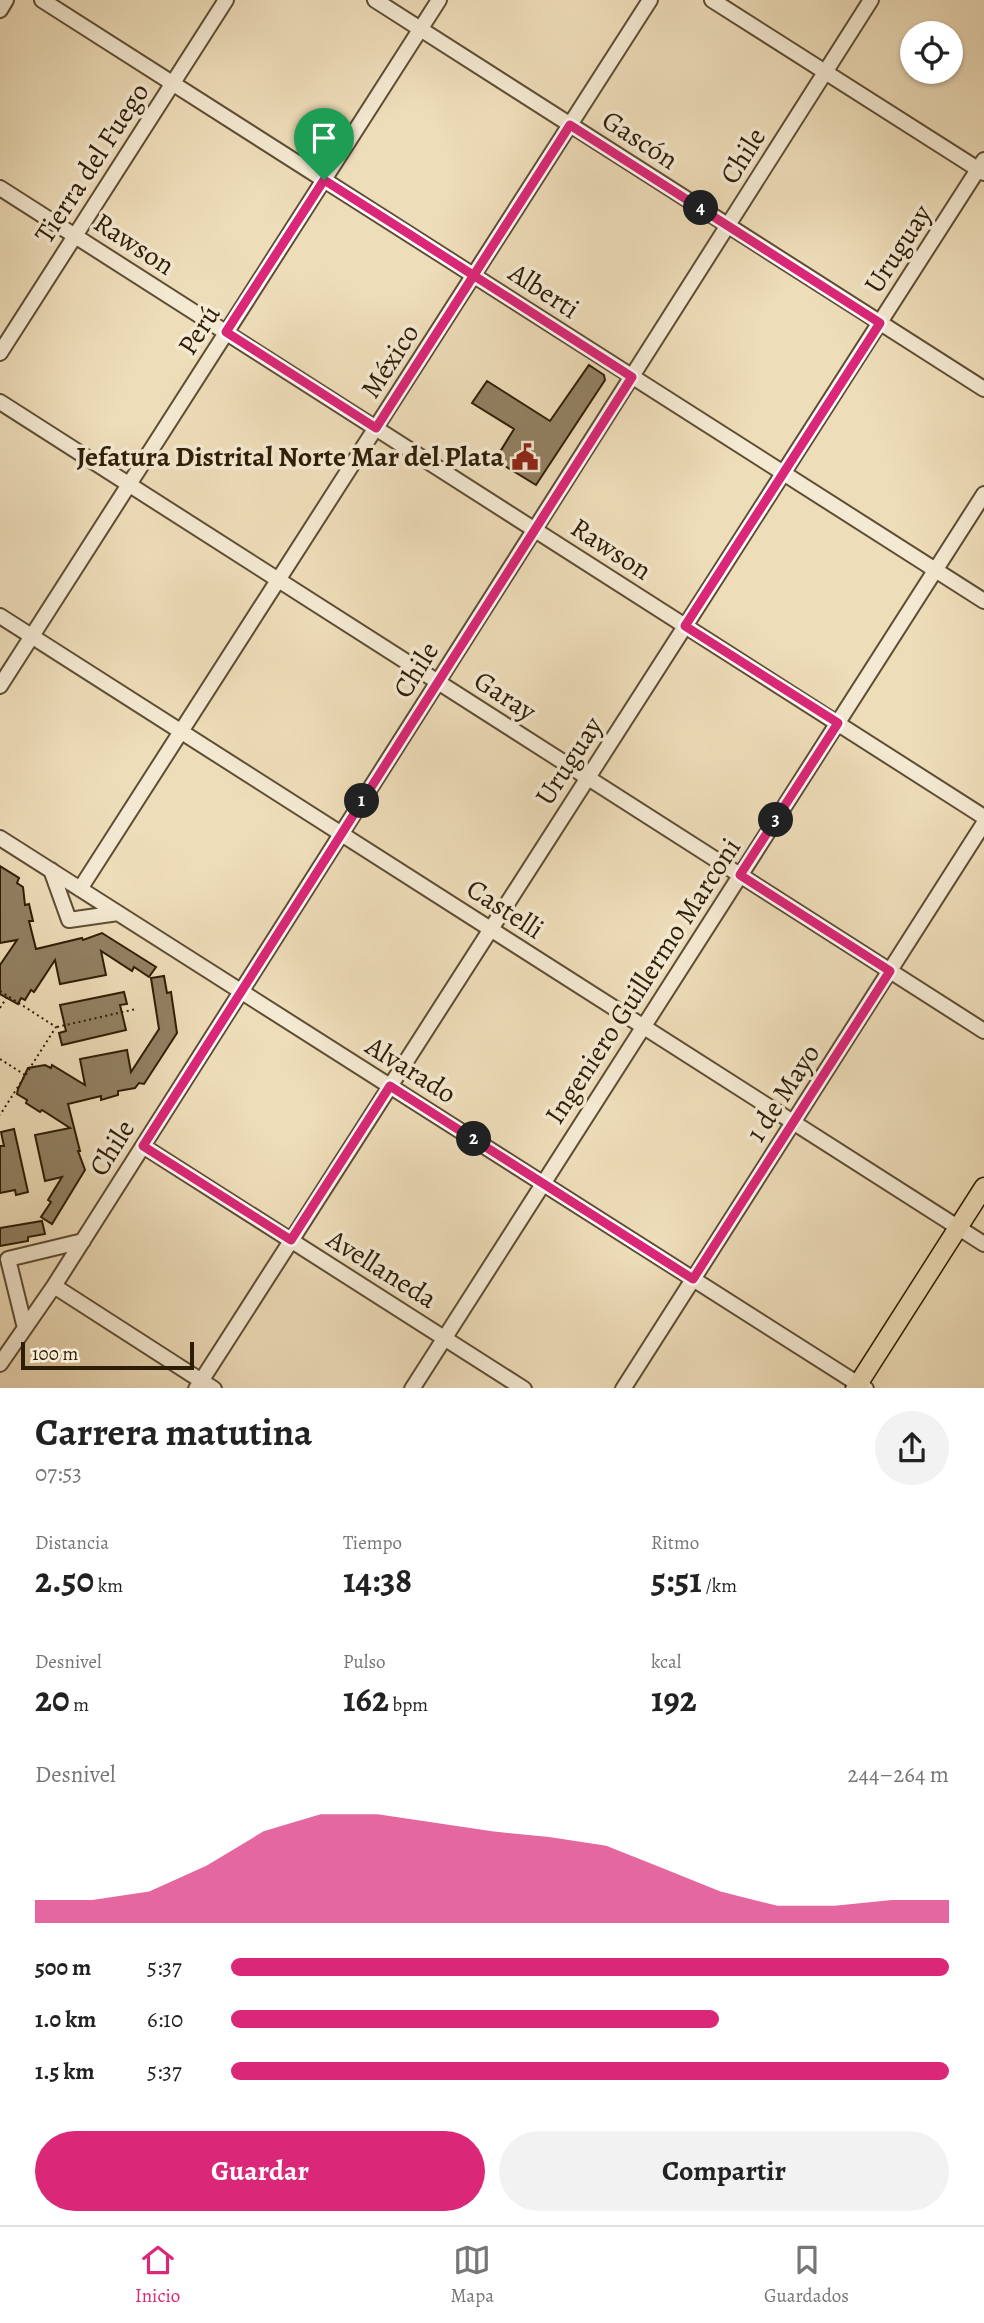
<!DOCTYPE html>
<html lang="es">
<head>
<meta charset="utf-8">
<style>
	body { margin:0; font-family:Alegreya,serif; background:#f2f2f2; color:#222; height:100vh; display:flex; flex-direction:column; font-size:26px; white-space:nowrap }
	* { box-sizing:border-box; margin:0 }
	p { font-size:23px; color:#767676 }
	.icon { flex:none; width:38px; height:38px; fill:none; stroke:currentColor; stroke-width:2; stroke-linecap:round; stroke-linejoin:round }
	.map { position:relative; height:1388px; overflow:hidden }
	.details { display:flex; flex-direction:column; background:#fff; flex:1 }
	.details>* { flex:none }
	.tools { position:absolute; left:900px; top:21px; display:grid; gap:14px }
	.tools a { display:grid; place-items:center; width:63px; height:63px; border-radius:50%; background:#fff; box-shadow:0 2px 5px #0004; font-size:35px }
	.scale { position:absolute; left:21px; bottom:18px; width:173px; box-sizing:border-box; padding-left:7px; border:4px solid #2e1d06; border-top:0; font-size:19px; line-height:24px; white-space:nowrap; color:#2e1d06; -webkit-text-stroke:5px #f4e9d2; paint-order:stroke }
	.pin { position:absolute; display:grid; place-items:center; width:60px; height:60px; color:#fff; margin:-72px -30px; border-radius:50% 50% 50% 0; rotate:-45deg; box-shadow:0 0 7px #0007 }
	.pin .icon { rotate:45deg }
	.km { position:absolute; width:35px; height:35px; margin:-18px; border-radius:50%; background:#222; color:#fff; font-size:19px; line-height:35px; text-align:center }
	.round { display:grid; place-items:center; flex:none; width:74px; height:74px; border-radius:37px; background:#f2f2f2 }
	.headline { display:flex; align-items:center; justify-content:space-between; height:119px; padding:0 35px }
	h1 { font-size:38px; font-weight:600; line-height:52px }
	.metrics { display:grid; grid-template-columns:repeat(3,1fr); gap:10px; height:119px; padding:7px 35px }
	.metrics div { display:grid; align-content:center }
	.metrics b { font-size:35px; font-weight:600 }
	.metrics small { font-size:19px; font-weight:400 }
	.metrics p { font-size:19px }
	.chart { height:196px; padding:14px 35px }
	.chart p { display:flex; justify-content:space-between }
	.chart svg { width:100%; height:126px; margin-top:7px; fill:#db2777; opacity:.7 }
	.primary-button { display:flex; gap:14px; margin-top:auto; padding:14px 35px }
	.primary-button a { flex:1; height:80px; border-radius:42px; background:#db2777; color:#fff; font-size:28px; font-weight:600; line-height:80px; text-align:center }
	.primary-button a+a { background:#f2f2f2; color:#222 }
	ul { padding:0 35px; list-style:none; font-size:23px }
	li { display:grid; grid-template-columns:112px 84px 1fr; align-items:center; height:52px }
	li i { height:18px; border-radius:9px; background:#db2777 }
	.tabs { display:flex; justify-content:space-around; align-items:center; height:98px; border-top:2px solid #e0e0e0; background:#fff; font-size:19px; color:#767676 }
	.tabs a { display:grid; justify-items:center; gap:4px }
	.tabs .on { color:#db2777 }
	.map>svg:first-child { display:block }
</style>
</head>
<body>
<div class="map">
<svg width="984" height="1389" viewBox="0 0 984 1389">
	<rect width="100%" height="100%" fill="#eeddb9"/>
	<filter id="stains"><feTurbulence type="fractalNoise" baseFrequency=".00286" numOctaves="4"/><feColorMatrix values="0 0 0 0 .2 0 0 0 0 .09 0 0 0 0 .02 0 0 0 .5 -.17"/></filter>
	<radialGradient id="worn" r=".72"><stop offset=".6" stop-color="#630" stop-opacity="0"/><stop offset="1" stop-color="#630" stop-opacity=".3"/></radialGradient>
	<path fill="#928163" stroke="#2e1d06" stroke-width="2" d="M589,365L604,375L605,380L536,485L495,460L514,429L472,403L487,381L550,421Z
		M0,866L19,878L17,883L23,887L25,905L29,904L33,921H29L36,949L82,938L83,940L102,933L156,967L149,977L134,967L132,971L101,951L106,975L60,984L55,960L34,992L31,990L25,1000L21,998L18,1004L0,994V965L17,940L0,943Z
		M164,976L167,993L171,992L177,1033L144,1084L139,1083L135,1088L118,1091V1095L101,1100V1096L68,1104L80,1151H78L85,1170L52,1224L41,1217L51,1202L48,1200L62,1177L45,1181L35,1135L70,1128L42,1110L40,1112L26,1103L27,1100L17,1094L18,1089L28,1068L45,1065L51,1068L52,1065L85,1085L80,1059L127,1050L131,1072L159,1029L151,978Z
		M124,992L127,1004L120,1005L126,1030L62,1045L59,1033L66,1031L60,1005Z
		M14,1129L28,1192L16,1195L15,1190L0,1193V1146H4L1,1132Z
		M42,1221L45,1234L28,1237V1241L0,1246V1228Z"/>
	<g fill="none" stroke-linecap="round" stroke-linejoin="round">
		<defs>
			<path id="minor" d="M42,0L984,601
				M375,0L984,389
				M712,0L984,173
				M0,10L6,0
				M0,188L984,817
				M0,353L226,0
				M0,402L984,1031
				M0,616L984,1244
				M0,686L439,0
				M0,838L866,1389
				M51,870L69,920L118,913
				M80,889L650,0
				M143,1146L524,1389
				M54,1286L214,1389
				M25,1328L8,1259L83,1241
				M0,1364L54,1286L871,0
				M196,1389L984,160
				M412,1389L984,494
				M623,1389L984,823"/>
			<path id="major" d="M855,1389L984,1187"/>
		</defs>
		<use href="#minor" stroke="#5e4d33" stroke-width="18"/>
		<use href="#major" stroke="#2e1d06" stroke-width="21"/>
		<path stroke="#2e1d06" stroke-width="2" stroke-dasharray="2 3.5" stroke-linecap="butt" d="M0,991L56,1027L0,1115
			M0,1008L7,997
			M57,1027L136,1009
			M0,1059L25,1075"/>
		<use href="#minor" stroke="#f4e9d2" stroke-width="14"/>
		<use href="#major" stroke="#eeddb9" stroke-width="18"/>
	</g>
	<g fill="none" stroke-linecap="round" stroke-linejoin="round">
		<defs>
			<path id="route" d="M324,180C427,245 529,311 632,377L143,1146L291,1240L390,1086L693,1279L890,971L740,875L838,723L685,626L880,323L570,125C505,226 441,327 376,428L226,332L324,180"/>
		</defs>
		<use href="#route" stroke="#fff" stroke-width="14"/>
		<use href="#route" stroke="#db2777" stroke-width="9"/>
	</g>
	<defs>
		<symbol id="civic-bare" viewBox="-9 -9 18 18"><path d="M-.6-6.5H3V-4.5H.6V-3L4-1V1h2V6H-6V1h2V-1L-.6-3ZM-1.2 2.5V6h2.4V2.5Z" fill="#8f2418" stroke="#f4e9d2" stroke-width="2.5" paint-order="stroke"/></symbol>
	</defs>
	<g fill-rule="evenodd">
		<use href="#civic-bare" x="506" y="438" width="38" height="38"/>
	</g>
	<g text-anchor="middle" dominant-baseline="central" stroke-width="7" stroke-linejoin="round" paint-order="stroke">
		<g font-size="28" fill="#2e1d06" stroke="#f4e9d2">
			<text transform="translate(640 140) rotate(33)">Gascón</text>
			<text transform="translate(743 156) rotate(-58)">Chile</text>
			<text transform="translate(92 163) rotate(-57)">Tierra del Fuego</text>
			<text transform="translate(134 244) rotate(33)">Rawson</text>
			<text transform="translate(898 249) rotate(-57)">Uruguay</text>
			<text transform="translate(544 291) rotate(33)">Alberti</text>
			<text transform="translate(199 330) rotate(-57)">Perú</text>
			<text transform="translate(390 361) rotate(-57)">México</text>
			<text transform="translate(611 549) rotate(33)">Rawson</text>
			<text transform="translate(416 670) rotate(-58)">Chile</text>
			<text transform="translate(505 696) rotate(33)">Garay</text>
			<text transform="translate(569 761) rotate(-57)">Uruguay</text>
			<text transform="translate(505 909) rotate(33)">Castelli</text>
			<text transform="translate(643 981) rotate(-57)">Ingeniero Guillermo Marconi</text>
			<text transform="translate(411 1070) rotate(32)">Alvarado</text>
			<text transform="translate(783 1093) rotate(-57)">1 de Mayo</text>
			<text transform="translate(112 1148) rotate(-58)">Chile</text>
			<text transform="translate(382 1269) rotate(32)">Avellaneda</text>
		</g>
		<g font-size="28" font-weight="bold" fill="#2e1d06" stroke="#f4e9d2" text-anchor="end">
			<text x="504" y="457">Jefatura Distrital Norte Mar del Plata</text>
		</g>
	</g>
	<rect width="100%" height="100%" filter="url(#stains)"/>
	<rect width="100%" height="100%" fill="url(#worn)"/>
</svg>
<div class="tools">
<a><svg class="icon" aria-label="locate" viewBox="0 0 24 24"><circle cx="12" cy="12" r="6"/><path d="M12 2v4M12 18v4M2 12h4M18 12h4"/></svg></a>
</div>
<div class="scale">100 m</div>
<div class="pin" style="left:324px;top:180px;background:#1e9e55"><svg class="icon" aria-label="arrive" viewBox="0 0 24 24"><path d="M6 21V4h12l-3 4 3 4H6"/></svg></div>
<b class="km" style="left:362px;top:801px">1</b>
<b class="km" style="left:474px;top:1139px">2</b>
<b class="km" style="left:776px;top:820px">3</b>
<b class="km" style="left:701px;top:208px">4</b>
</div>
<section class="details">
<div class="headline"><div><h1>Carrera matutina</h1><p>07:53</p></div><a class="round"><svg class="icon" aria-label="share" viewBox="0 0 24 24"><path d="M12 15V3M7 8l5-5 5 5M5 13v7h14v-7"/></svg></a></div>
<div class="metrics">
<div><p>Distancia</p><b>2.50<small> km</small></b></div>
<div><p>Tiempo</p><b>14:38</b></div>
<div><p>Ritmo</p><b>5:51<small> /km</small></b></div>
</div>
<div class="metrics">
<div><p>Desnivel</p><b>20<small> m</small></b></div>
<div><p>Pulso</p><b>162<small> bpm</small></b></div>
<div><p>kcal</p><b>192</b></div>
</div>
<div class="chart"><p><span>Desnivel</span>244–264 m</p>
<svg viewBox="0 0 160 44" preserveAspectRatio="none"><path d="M0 44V36L10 36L20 33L30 24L40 12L50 6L60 6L70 9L80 12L90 14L100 17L110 25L120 33L130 38L140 38L150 36L160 36V44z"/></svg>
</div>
<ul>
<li><b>500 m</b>5:37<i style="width:100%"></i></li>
<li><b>1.0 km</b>6:10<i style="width:68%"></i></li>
<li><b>1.5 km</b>5:37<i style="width:100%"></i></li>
</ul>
<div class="primary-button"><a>Guardar</a><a>Compartir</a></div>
</section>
<nav class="tabs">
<a class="on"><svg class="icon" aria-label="home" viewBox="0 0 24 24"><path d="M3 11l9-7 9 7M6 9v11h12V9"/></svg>Inicio</a>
<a><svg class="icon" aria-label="map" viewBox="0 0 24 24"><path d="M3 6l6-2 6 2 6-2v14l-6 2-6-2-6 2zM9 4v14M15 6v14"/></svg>Mapa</a>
<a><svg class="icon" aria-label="saved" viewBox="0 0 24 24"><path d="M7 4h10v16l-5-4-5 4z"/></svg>Guardados</a>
</nav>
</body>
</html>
